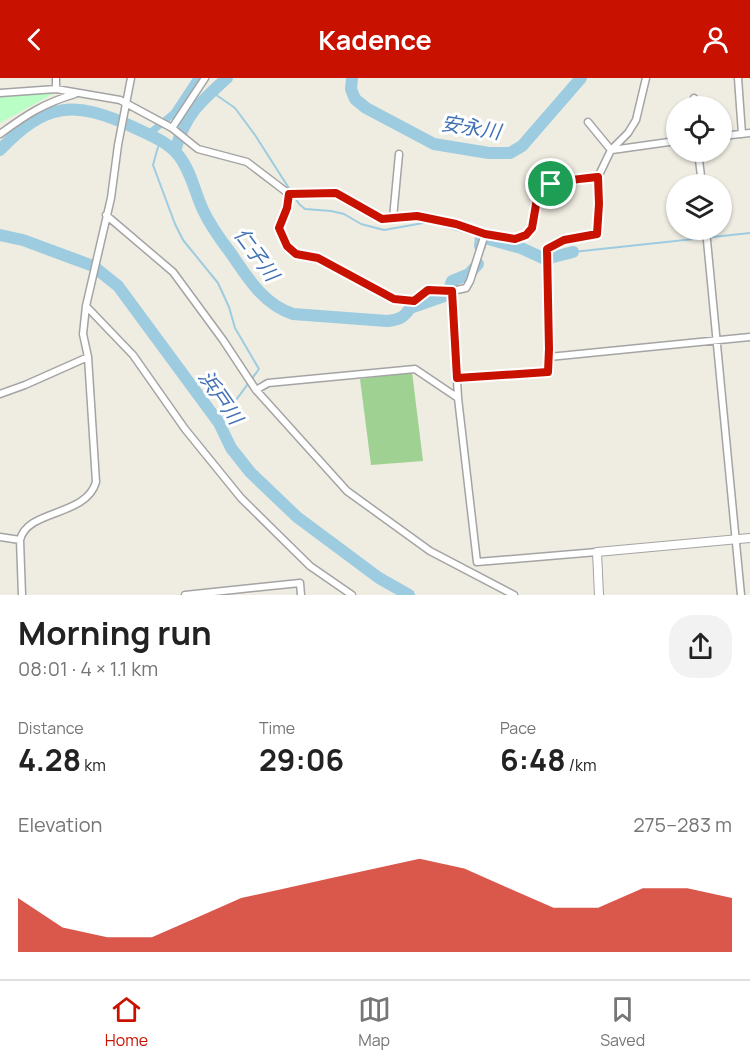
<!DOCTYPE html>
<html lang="en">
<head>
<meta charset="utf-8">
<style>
	body { margin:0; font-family:Manrope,"Noto Sans JP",sans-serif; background:#f2f2f2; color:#222; height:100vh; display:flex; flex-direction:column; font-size:22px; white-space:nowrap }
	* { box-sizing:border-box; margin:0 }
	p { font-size:20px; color:#767676 }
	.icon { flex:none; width:33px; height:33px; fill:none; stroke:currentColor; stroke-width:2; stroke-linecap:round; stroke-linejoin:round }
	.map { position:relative; height:517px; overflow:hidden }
	.drawer { display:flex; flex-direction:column; background:#fff; flex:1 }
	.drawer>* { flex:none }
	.fabs { position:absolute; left:666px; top:18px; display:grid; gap:12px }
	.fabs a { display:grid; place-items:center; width:66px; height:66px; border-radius:50%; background:#fff; box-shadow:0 2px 4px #0004; font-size:30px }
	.pin { position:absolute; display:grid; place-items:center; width:51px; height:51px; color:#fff; margin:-26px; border:3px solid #fff; border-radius:50%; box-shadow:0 2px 6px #0007 }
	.round { display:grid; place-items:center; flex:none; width:63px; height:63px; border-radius:24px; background:#f2f2f2 }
	.overview { display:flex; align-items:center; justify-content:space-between; height:102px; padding:0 18px }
	h1 { font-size:33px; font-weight:700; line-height:45px }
	.figures { display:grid; grid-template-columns:repeat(3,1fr); gap:9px; height:102px; padding:6px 18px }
	.figures div { display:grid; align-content:center }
	.figures b { font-size:30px; font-weight:700 }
	.figures small { font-size:16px; font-weight:400 }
	.figures p { font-size:16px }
	.chart { height:168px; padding:12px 18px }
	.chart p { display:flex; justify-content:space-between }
	.chart svg { width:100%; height:108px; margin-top:6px; fill:#c91100; opacity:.7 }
	header { display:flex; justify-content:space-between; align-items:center; height:78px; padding:0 18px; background:#c91100; color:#fff; font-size:27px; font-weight:700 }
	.tabs { display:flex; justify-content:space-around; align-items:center; height:84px; border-top:2px solid #e0e0e0; background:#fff; font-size:16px; color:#767676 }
	.tabs a { display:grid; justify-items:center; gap:3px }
	.tabs .current { color:#c91100 }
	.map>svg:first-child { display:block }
</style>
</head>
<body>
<header><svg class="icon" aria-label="back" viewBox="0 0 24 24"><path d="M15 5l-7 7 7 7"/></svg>Kadence<svg class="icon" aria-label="person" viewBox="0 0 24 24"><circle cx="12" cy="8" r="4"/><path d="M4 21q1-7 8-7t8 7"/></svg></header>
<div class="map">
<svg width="750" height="517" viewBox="0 0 750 517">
	<rect width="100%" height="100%" fill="#efece1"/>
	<path fill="#9fd292" d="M412,294L423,383L371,387L360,301Z"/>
	<path fill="#b9fec5" d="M58,13L0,45V16Z"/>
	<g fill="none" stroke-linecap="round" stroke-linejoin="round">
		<path stroke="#9dcce1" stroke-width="2" d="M212,14L235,30L255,57L299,126L305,131L331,133L344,136L361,146L384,152L429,144L481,159
			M160,62L153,87L175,146L183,162L218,205L229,229L235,250L259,291L219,345
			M573,174L750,155"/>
		<path stroke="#9dcce1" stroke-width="7" d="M149,56L174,35L197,0"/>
		<path stroke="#9dcce1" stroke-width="12" d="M352,0L351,11L355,21L366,30L434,66L489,75H510L522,68L581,0
			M0,72C45,24 75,22 133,49C150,57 168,64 179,78C191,93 195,115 203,132C210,147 220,161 230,174C248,200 263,226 293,236L387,243C398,242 404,240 410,230L447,217L452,203L469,196L478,186
			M175,73C185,37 199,25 227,0
			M0,157L23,162L93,188L118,208L219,345L231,370L250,394L297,439L379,500L409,517
			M480,168L481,159L521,170L545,181L573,174"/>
		<defs>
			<path id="minor" d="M56,0V11
				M738,0L742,56
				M0,15L56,11L120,22L172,50L198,71L247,84L289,116L335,115L382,141L417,138L456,145L485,156L515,161L526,157L532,150L538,115C559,101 574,102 598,99
				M694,20L695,28
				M588,44L611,72
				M172,50L205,0
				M0,56C26,37 44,25 75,16
				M722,58L750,55
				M612,72L676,63
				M698,74L702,106
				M289,116L287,130L279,150L287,168L296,175L318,180L394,221L413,223L427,212L452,213L466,210L470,203L485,156
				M106,137L173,194L223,262L256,312L347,413L430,473L514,517
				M393,140L399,76
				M706,152L741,517
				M452,213L458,320L477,484L597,474
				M86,228L133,277L185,351L241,420L310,488L352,517
				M549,279L750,259
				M457,300L548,294L550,271L547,171L564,162L597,156L599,126L598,99L611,72L628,55L636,42L646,0
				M256,312L268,305L415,291L458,320
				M0,316L25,307L88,279
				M0,459L20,462
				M22,517L20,462C27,431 86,439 96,404L88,279L83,256L86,228L111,120L118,67L131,0
				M185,517L300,505L301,517"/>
			<path id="tertiary" d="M599,517L597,474L750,460"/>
		</defs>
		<use href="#minor" stroke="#a4a4a4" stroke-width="9"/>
		<use href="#tertiary" stroke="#a4a4a4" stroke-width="10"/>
		<use href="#minor" stroke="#fff" stroke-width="6"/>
		<use href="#tertiary" stroke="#fff" stroke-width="8"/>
	</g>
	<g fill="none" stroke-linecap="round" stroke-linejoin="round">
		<defs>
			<path id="route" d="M598,99L599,126L597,156L564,162L547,171L549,271L548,294L457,300L452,213L428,212L414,223L394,221L318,180L296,176L287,168L279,150L287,130L289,116L336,115L382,141L417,138L456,146L485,156L515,161L526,157L532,150L538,115C559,101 574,102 598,99Z"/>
		</defs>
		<use href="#route" stroke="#fff" stroke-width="12"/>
		<use href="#route" stroke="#c91100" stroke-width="8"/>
	</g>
	<g text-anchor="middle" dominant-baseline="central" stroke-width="6" stroke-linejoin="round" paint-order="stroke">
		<g font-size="20" font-style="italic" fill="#4171b4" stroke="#fff">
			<text transform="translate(471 49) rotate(9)">安永川</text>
			<text transform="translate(257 176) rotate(54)">仁子川</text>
			<text transform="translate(221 319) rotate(55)">浜戸川</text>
		</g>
	</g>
</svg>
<div class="fabs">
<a><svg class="icon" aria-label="locate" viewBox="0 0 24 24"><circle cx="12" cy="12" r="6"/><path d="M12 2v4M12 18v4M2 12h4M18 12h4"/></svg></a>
<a><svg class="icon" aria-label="layers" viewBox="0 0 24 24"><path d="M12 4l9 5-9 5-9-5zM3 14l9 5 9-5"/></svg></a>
</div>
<div class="pin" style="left:551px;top:106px;background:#1e9e55"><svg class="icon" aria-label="arrive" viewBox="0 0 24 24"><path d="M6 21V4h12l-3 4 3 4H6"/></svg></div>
</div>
<section class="drawer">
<div class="overview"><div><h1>Morning run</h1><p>08:01 · 4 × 1.1 km</p></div><a class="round"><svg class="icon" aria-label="share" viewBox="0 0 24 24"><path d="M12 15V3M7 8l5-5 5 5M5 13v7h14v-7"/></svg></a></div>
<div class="figures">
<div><p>Distance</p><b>4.28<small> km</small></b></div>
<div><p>Time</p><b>29:06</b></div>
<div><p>Pace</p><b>6:48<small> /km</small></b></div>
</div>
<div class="chart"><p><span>Elevation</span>275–283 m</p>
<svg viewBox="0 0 160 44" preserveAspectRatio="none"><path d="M0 44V22L10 34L20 38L30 38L40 30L50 22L60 18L70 14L80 10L90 6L100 10L110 18L120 26L130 26L140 18L150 18L160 22V44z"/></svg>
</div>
</section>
<nav class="tabs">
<a class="current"><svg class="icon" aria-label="home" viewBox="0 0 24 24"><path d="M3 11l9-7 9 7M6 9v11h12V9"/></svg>Home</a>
<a><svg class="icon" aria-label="map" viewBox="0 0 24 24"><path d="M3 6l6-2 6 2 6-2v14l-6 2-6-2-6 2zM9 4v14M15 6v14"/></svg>Map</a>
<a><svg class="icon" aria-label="saved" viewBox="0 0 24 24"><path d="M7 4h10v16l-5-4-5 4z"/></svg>Saved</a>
</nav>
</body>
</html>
